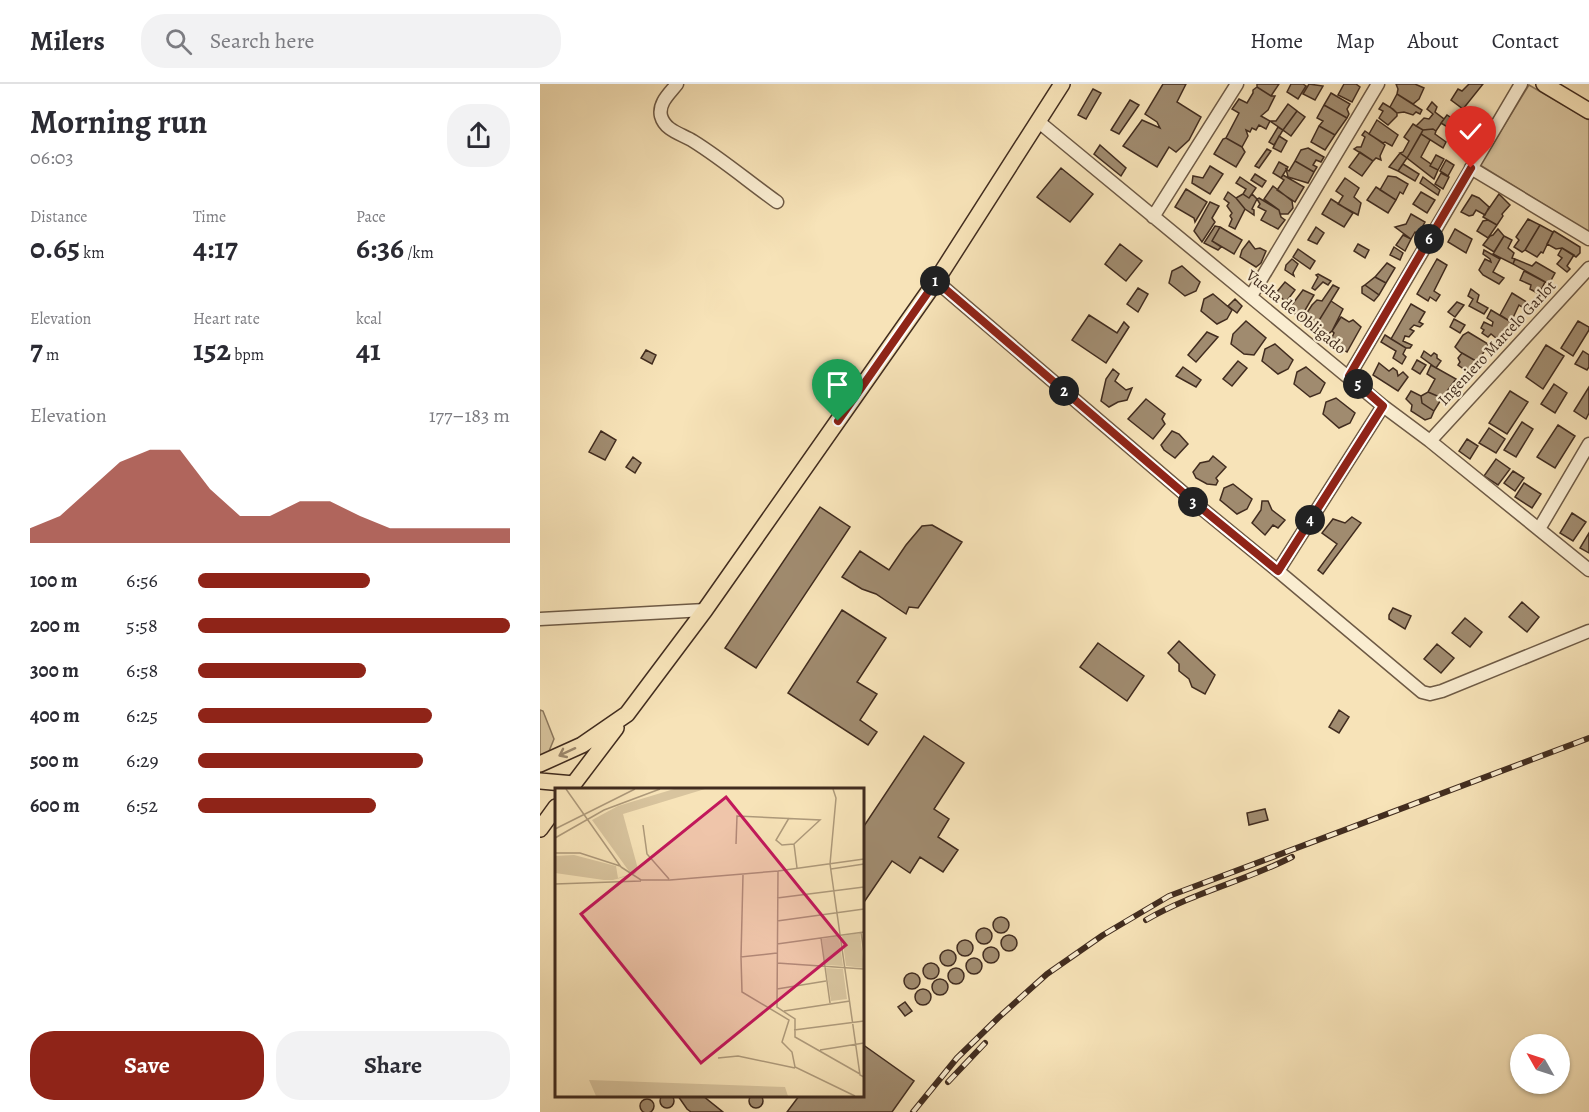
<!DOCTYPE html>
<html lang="en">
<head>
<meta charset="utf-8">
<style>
	body { margin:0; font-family:Alegreya,serif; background:#f2f2f3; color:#2b2b33; height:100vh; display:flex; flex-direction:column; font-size:22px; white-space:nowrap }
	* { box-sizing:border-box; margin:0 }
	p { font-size:20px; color:#7c7c81 }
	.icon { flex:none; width:33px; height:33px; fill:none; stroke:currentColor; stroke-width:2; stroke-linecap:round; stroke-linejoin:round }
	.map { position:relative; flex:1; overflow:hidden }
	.panel { display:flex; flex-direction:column; background:#fff; width:540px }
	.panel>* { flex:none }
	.needle { width:39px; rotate:309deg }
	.buttons { position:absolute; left:970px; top:950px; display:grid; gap:12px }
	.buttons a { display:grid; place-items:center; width:60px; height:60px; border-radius:50%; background:#fff; box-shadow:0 2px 4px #0004; font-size:30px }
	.pin { position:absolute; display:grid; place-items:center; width:51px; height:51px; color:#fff; margin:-62px -26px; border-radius:50% 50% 50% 0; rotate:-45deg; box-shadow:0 0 6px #0007 }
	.pin .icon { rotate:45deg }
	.km { position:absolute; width:30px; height:30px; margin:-15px; border-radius:50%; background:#222; color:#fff; font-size:16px; line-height:30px; text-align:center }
	.round { display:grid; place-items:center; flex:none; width:63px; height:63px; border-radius:24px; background:#f2f2f3 }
	.headline { display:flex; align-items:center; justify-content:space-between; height:102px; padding:0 30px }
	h1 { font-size:33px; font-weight:700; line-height:45px }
	.metrics { display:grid; grid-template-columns:repeat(3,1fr); gap:9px; height:102px; padding:6px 30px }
	.metrics div { display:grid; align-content:center }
	.metrics b { font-size:30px; font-weight:700 }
	.metrics small { font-size:16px; font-weight:400 }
	.metrics p { font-size:16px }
	.chart { height:168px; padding:12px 30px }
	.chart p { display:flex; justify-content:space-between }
	.chart svg { width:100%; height:108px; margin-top:6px; fill:#8f2418; opacity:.7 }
	.button { display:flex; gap:12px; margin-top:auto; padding:12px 30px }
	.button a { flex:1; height:69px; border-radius:24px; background:#8f2418; color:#fff; font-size:24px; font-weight:700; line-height:69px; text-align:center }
	.button a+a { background:#f2f2f3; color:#2b2b33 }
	ul { padding:0 30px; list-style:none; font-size:20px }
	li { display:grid; grid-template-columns:96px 72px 1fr; align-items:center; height:45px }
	li i { height:15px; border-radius:8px; background:#8f2418 }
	header { display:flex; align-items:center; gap:36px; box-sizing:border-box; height:84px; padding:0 30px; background:#fff; border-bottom:2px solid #e1e1e2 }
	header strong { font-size:28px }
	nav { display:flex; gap:33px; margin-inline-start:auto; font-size:21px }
	.search { width:420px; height:54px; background:#f2f2f3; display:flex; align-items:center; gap:15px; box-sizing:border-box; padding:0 21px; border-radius:24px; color:#7c7c81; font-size:22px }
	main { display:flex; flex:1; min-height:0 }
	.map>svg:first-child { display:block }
</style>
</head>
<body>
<header>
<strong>Milers</strong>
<div class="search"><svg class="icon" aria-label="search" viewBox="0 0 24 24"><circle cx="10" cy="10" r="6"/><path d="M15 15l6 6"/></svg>Search here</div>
<nav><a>Home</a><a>Map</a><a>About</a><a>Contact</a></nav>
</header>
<main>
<section class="panel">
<div class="headline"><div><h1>Morning run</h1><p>06:03</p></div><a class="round"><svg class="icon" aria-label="share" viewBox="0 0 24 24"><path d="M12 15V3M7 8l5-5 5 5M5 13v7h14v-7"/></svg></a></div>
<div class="metrics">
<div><p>Distance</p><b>0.65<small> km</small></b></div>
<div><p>Time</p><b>4:17</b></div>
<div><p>Pace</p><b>6:36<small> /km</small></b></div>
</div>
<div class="metrics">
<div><p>Elevation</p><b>7<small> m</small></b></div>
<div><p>Heart rate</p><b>152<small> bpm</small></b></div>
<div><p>kcal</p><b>41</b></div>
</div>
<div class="chart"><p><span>Elevation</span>177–183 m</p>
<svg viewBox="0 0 160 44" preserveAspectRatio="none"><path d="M0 44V38L10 33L20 22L30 11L40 6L50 6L60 22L70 33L80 33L90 27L100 27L110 33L120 38L130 38L140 38L150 38L160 38V44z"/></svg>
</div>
<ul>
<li><b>100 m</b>6:56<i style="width:55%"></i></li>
<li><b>200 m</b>5:58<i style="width:100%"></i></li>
<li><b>300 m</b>6:58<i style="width:54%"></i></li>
<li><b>400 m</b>6:25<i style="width:75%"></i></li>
<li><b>500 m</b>6:29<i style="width:72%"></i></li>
<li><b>600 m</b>6:52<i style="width:57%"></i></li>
</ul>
<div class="button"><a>Save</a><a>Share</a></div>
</section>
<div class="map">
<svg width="1049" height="1028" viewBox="0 0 1049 1028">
	<rect width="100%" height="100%" fill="#f7e3b8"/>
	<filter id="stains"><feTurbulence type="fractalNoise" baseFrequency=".00333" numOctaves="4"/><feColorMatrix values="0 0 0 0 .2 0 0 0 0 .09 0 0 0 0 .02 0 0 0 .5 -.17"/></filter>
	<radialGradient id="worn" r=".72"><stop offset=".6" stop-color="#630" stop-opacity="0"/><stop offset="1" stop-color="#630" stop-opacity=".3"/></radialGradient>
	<path fill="#d8c49e" stroke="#8c785e" stroke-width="1.5" d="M989,1L1049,36V148L940,81Z
		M0,626L3,627L14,655L0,689L7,669L0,671Z"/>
	<path fill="#a08b6f" stroke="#412c1f" stroke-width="1.5" d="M623,0H646L637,18L661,33L649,56L636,68L629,63L617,83L583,62L602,36L620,44L617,38L605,30Z
		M717,0H739L731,12L717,3Z
		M751,0H763L766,2L758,15L747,8Z
		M769,0L783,2L775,16L763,10Z
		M804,0H816L820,3L812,18L798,11Z
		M875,0L884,4L879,15L873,20L857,10L858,5L856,0Z
		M929,0H943L923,25L911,16L918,5L922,7Z
		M717,3L731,12H735L728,26L721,32L730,37L726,45L719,41L716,46L712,44L710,48L706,46L708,52L702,63L686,54L699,29L692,25L699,15L707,19L713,9V6Z
		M553,5L561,9L546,35L538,31Z
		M791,9L810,20L807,25L809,30L807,34L784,21Z
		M857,10L882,26L880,30L876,28L873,31L864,28L857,29L850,23Z
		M590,16L599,21L579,50L571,46Z
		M892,18L897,23L895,28L904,35L896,47L893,45L883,46L876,42L884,34L889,35L893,30L887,25Z
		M843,19L853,25L857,29V32L848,41L839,34L843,27L839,25Z
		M748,20L757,27L743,46L730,37H736Z
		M784,21L807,34L795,51L779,42L783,37L777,34Z
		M757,27L765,33L751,52L743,46Z
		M924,28L931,34L923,53L901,39L907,31L916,37Z
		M837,36L858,51L852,62L845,58L843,59L829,50Z
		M873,40L883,46L867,74L860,69L863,68L869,57L864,53Z
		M779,42L795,51L785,66L771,58Z
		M929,42L938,46L932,57L923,53Z
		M738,43L743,46L734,61L729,58Z
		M893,45L896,47L895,50L906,58L903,64L881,50L883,46Z
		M825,47L845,61L840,72L841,76L836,74L833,77L814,65L817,63H821L825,53L822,51Z
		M881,50L890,56L881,73L891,80L890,82L898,86L894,95L867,74Z
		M739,52L747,57L741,68L733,64Z
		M686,54L702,63L705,68L696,83L674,70L683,55Z
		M921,54L930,58L924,69L915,65Z
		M560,61L586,84L581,92L554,70Z
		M768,64L784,73L781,78L776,76L773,81L777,83L774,88L755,77L761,66Z
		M727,65L731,67L719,84L715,82Z
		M820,68L833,77L822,92L809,83Z
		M860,69L867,74L858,87L849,83Z
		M896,71L904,75L898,86L890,82Z
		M906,76L914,81L908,92L900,87Z
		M755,77L774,88L768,99L748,93L746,85L749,87Z
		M739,78L748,83L741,94L733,89Z
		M863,80L879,90L875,97L858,87Z
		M670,82L683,90L670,110L652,99L653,92L663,94Z
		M521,84L553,110L530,138L497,113Z
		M901,89L909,93L903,105L895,100Z
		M715,90L726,97L722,103L711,96Z
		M743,91L764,103L755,118L737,106L744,96L741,94Z
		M848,92L856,93L868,100L863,110L860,108L856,116L840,106Z
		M700,93L716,104L709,114L703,110L706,105L696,99Z
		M883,93L900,106L898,111L880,99Z
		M805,94L819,104L814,113L821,119L818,131L798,120L803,112L796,107Z
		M733,102L752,117L753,124L748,130H740L739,126L724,115Z
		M836,103L856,116L848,129L827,116Z
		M646,105L667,118L655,138L654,134L635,123Z
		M688,108L696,114L705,125L695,145L689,142L692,135L690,132L692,129L687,122L689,119L684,115Z
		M881,108L895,116L887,129L873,120Z
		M703,110L709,114L712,110L717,115L712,125L714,126V131L705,125L696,114Z
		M959,110L970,121L962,130L963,132L957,141L943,133Z
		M932,111L939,114L949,123L945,131L936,126L933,131L929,132L921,128Z
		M719,114L739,126L741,133L745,136L738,145L721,136L726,127L718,123L720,120L717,115Z
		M791,115L813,129L804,143L782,130Z
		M670,118L679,122L672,134L675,138L662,158L654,147Z
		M871,130L885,138L879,149L875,148L871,155L855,143L866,140Z
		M988,135L1000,141L985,166L982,168L974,163L979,156L976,153Z
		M948,136L957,141L948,154L937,147L943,137Z
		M1000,141L1013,148L1003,169L1001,168L997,173L985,166Z
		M675,142L680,143L672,157L681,163L678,166L664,159Z
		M680,143L702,156L694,170L672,157Z
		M776,143L784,149L777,160L768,156Z
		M915,145L932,155L926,169L908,158Z
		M958,145L964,152L954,168L943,161L950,152L953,151Z
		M1014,147L1040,163V169L1036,173L1022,164L1016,165L1007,160Z
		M863,151L871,155L865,167L856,161Z
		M964,152L972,156L968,164L974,169L972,174L975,175L973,180L953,170Z
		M709,157L715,165L720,164L726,167L721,179L716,183L700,173L702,166Z
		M580,160L602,177L586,197L565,180Z
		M818,160L829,166L825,174L814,167Z
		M854,163L863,169L860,176L850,171Z
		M1022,164L1034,171L1027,182L1030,185L1027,188L1017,180L1022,174L1018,171Z
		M758,165L775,177L770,185L753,173Z
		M944,166L960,175L953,188L964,194L959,200L943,191L939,186L945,175L951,178L950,175L943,170Z
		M752,175L758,180L753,189L754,192L745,186L746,181Z
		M897,175L907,181L894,207L900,211L896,217L890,213L888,217L877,210Z
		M975,175L992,182L996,178L1015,189L1009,200L973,180Z
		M847,179L855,184L846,199L835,193Z
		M642,182L660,198L656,207L645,212L629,199L632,187Z
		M984,187L1005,198L999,210L990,205L991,201L980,196Z
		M778,190L791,197L788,201L783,198L775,206L772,204L778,193L776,191Z
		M835,193L846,199L839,211L825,201Z
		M745,198L755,206L746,218L736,209Z
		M793,201L799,204L772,248L763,235L772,221L777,216L782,217Z
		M825,201L839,211L834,217L822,209V203Z
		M598,204L608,210L598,228L587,220Z
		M931,205L939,211L937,218L948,224L944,230L929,222L933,215L928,212Z
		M763,206L774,211L761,233L748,226Z
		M972,209L990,220L987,226L979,221L971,238L960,231Z
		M673,210L692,226L687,235L677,240L661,227L664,215Z
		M695,215L702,222L697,229L688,222Z
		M791,217L803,225L792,247L785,253L773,246Z
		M917,218L924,221L915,233L908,228Z
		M871,220L885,228L879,238L883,240L880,243L874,241L870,245L874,247L869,253L865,252L863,257L872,261L870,264H866L851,255Z
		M951,226L976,241L975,246H971L961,258L951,250L948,253L942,249L944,246L941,244L944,238L952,242L953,238L947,234Z
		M549,231L577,249L584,238L589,243L566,279L532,256Z
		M801,233L809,238L813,236L821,243L807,268L790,258L794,249L792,247Z
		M914,235L925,241L920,249L910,243Z
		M706,237L726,254L714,271L704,270L691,260L693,250Z
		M1038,237L1049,243V246L1033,272L1021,264Z
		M667,248L678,253L656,278L648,271Z
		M928,248L948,260L940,275L936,277L920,268L915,263L923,251Z
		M845,251L866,264L863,270L866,273L862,280L853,274L856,267L841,258Z
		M735,260L753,276L748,285L738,290L722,277L725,265Z
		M1006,261L1024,272L1003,305L986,293Z
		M106,266L116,271L112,280L101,274Z
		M884,267L891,272L894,269L897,271V274L901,277L896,284L881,273Z
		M1043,267L1049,271V283L1047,286L1035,280Z
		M922,269L936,277L928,288L918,281L920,278L918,274Z
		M877,276L886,281L880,290L872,285Z
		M698,277L707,284L692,302L683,295Z
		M839,279L849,287L853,284L857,287L858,292L863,288L868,293L858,307L833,291Z
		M891,281L916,295L902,314L888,308L895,295L887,290Z
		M643,283L661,296L656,303L636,292Z
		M766,283L785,299L780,309L770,313L754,300L757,288Z
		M573,285L579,290L575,297L586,306L592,304L587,316L578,318L569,323L561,317L566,295Z
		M1014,300L1027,309L1015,329L1001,320Z
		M1049,303V329L1046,335L1034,327Z
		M871,307L881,312L882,319L894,327L891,334L885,336L871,327L872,321L866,315Z
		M970,307L988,318L967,350L949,339Z
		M888,308L902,314L894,327L882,319L881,312Z
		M796,314L815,329L810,339L799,344L783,330L786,318Z
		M606,315L625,330L622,335L625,340L613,355L588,335Z
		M982,338L993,345L976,373L964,366Z
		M1018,341L1035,352L1015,384L997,373Z
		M949,344L965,355L956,369L939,359Z
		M61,347L76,356L65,376L49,368Z
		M632,347L639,350L648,360L635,374L624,366L621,361Z
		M927,355L938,362L930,375L919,367Z
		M673,372L686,383L676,394L678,397L676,401L667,400L656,394L653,388L660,379L669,377Z
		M93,373L101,379L95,389L86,383Z
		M956,375L970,385L958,401L944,392Z
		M973,387L984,394L975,407L964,399Z
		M984,399L1001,410L992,424L975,413Z
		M693,400L712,415L707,425L697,430L680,416L684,404Z
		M722,417H728L732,426L745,436L738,444L733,441L725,451L712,439L721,426Z
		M280,423L310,443L216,584L185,564Z
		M1032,429L1046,438L1033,457L1020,449Z
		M812,433L821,439L783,490L778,486L797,460L782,449L793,435L805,439Z
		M392,441L422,458L378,524L369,523L366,530L336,510L322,505L302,493L320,467L349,486L366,461L382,442Z
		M1049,449V469L1040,464Z
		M982,518L999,533L987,548L969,533Z
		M853,524L871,532L865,545L849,535V531Z
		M302,526L346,554L317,598L337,610L320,636L337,648L328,661L248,609Z
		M925,534L942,548L930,563L912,549Z
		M639,557L675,591L665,610L652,603L649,595L639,587V580L628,569Z
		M558,559L604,592L587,617L540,583Z
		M897,560L914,574L901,589L884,575Z
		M799,626L809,633L799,649L789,643Z
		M384,652L424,679L394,725L409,735L398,753L418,766L403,788L380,773L370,789L352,777L322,821V745Z
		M725,725L728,736L709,741L707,729Z
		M453 841a8 8 0 1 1 16 0a8 8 0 1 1-16 0Z
		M436 852a8 8 0 1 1 16 0a8 8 0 1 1-16 0Z
		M461 859a8 8 0 1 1 16 0a8 8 0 1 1-16 0Z
		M417 864a8 8 0 1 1 16 0a8 8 0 1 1-16 0Z
		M443 871a8 8 0 1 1 16 0a8 8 0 1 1-16 0Z
		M400 874a8 8 0 1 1 16 0a8 8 0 1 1-16 0Z
		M426 882a8 8 0 1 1 16 0a8 8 0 1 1-16 0Z
		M383 887a8 8 0 1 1 16 0a8 8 0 1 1-16 0Z
		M408 892a8 8 0 1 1 16 0a8 8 0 1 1-16 0Z
		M364 897a8 8 0 1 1 16 0a8 8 0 1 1-16 0Z
		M392 903a8 8 0 1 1 16 0a8 8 0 1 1-16 0Z
		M375 913a8 8 0 1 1 16 0a8 8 0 1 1-16 0Z
		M365,918L372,927L365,932L358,923Z
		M322,960L374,997L352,1028H247L259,1012H322Z
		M209 1017a7 7 0 1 1 14 0a7 7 0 1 1-14 0Z
		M120 1017a7 7 0 1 1 14 0a7 7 0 1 1-14 0Z
		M138,1012H163L183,1028H151L147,1025Z
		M100 1022a7 7 0 1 1 14 0a7 7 0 1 1-14 0Z"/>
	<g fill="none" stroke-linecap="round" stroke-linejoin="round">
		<defs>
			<path id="minor" d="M137,0C130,9 118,19 121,32C125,47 142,50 153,57C182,75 209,98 237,118
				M499,38L843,322L890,357L1049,486
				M931,84L1049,155
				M613,133L697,0
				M396,197L661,424L738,487L843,322
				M711,212L838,0
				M809,292L981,0
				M890,357L1049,184
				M999,445L1049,360
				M738,487L882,608L890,610L902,607L1049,547
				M0,535L165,526"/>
			<path id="major" d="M1004,0L1049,27
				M0,680L42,661L87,630L165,526L396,197L522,0
				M0,697L34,700
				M29,706L76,644
				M0,745L16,723"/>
		</defs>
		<use href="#minor" stroke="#6e5a45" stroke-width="15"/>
		<use href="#major" stroke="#412c1f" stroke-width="18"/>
		<use href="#minor" stroke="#faedd1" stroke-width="12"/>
		<use href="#major" stroke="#f7e3b8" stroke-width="15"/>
		<defs>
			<path id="rail" d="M606,836C652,809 705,797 752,773
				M408,998L445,959
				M373,1028L417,974L458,934L507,890L563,851L629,812L1049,654"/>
		</defs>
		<use href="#rail" stroke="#412c1f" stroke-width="6"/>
		<use href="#rail" stroke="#faedd1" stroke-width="4" stroke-dasharray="11" stroke-linecap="butt"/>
	</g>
	<defs><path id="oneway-shaft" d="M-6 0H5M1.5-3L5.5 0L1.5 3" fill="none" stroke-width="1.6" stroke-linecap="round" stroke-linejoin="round" transform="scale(1.5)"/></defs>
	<use stroke="#9c886c" href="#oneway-shaft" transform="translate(27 668) rotate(155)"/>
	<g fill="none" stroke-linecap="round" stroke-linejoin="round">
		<defs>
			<path id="route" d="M298,337L396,197L661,424L738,487L843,322L809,292L931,84"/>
		</defs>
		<use href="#route" stroke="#fff" stroke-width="12"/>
		<use href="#route" stroke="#8f2418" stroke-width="8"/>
	</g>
	<g text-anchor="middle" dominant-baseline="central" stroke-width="4.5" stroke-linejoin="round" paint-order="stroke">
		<g font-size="16" fill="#412c1f" stroke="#faedd1">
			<text transform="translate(756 228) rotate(39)">Vuelta de Obligado</text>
			<text transform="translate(957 259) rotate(-47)">Ingeniero Marcelo Garlot</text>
		</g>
	</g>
	<g transform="translate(15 704)">
		<rect width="309" height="309" fill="#f7e3b8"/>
		<path d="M119,1H150L68,26L83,81L80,86L58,92H49L0,85V68L19,67L61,78L63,90L76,86L37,32L63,18ZM305,145L309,180L291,178L287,148ZM284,148L288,178L270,177L267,151ZM271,180L288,181L292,211L276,213ZM34,292L230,299L233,308H41Z" fill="#d8c49e"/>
		<path fill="none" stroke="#ae9a7b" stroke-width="1.5" d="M11,1L66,79M234,30L221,52L227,57L239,56M88,37L92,66L114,91M0,41L80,1M0,50L49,22L105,1M181,56L182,28L265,32L239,56L242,80M0,65H25L65,78M275,76L281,10L278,1M275,76L305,287L309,289M66,79L86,92H115L223,83L309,71M276,81L309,76M223,83L222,219L240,231V249L305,286M188,87L186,169L222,165M0,96L86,93M222,110L309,99M222,133L309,121M306,144L309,166M266,150L275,215M222,156L309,144M186,169L187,204L234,232L227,254L237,264L240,279L300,308M222,175L309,181M222,201L271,193M229,223L295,213M239,242L309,233M265,262L309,255M163,270L183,268L240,280"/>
		<path fill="#c2185b" fill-opacity="0.15" stroke="#c2185b" stroke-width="3" d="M171,9L291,157L146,275L26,126Z"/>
		<rect width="309" height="309" fill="none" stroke="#412c1f" stroke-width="3"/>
	</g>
	<rect width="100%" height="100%" filter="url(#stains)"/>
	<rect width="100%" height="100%" fill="url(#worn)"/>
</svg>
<div class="buttons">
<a><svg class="needle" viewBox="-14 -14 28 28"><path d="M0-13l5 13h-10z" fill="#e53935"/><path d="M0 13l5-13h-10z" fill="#7c7c81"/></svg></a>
</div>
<div class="pin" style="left:298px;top:337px;background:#1e9e55"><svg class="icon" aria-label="arrive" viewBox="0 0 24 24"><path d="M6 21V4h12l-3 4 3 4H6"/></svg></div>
<div class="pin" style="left:931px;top:84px;background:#d93025"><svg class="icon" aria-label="check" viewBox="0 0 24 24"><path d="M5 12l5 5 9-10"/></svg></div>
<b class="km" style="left:395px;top:197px">1</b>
<b class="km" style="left:524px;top:307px">2</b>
<b class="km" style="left:653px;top:418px">3</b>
<b class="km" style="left:770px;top:436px">4</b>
<b class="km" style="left:818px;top:300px">5</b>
<b class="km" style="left:889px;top:155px">6</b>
</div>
</main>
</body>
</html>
